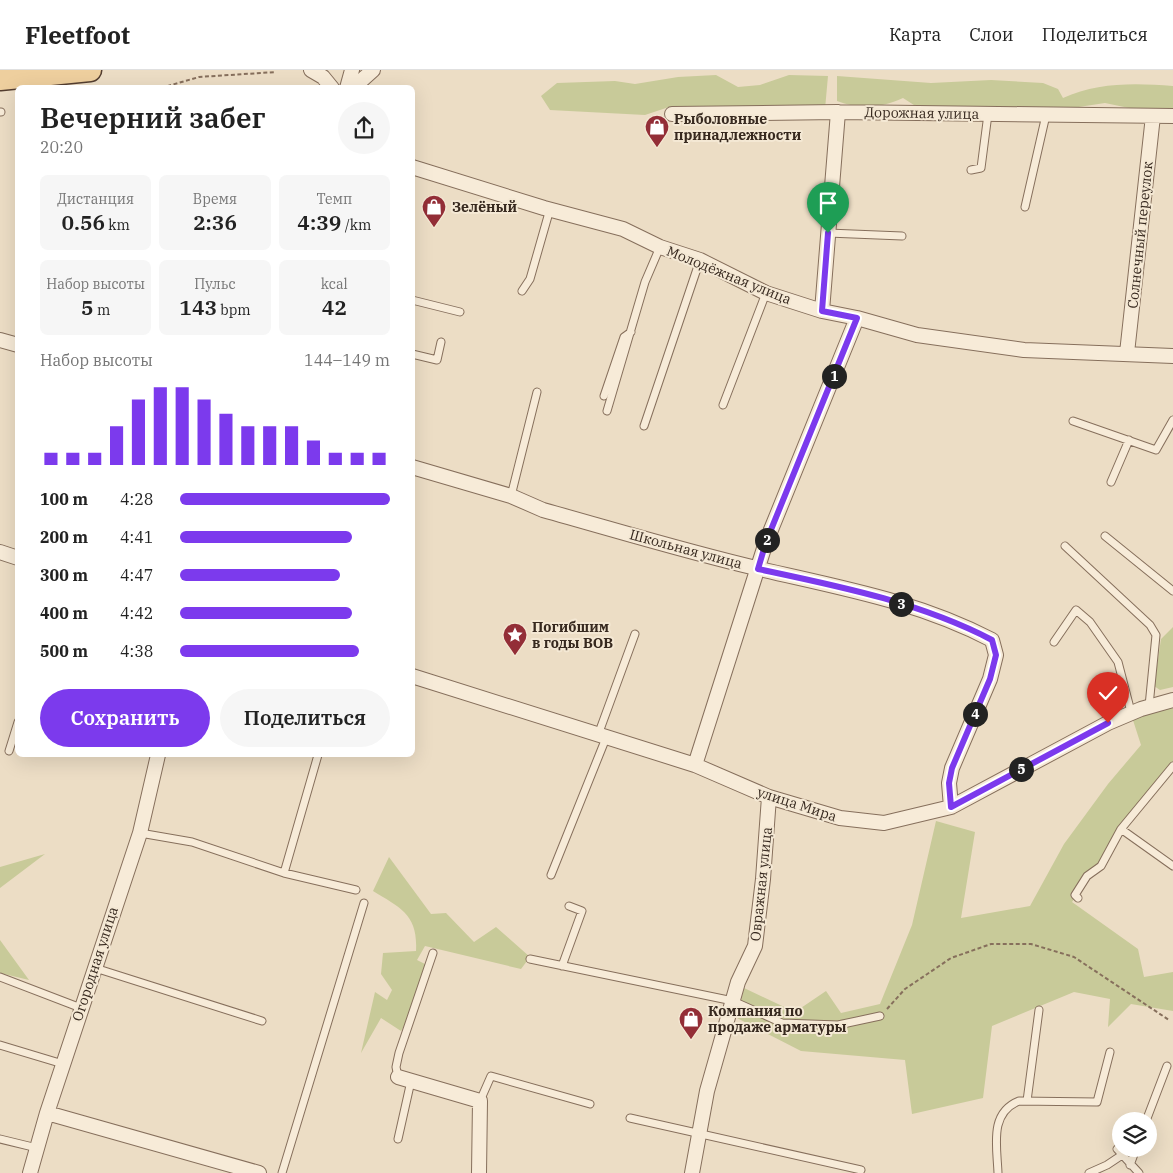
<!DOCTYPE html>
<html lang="ru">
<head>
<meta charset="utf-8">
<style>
	body { margin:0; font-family:"IBM Plex Serif",serif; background:#f6f6f6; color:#222; height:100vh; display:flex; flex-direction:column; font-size:19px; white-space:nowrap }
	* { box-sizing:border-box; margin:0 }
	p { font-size:16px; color:#767676 }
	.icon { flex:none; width:28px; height:28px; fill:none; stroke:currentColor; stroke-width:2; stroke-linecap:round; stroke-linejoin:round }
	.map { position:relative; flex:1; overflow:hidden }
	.sheet { position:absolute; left:15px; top:15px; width:400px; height:672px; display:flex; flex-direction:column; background:#fff; border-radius:8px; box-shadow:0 5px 20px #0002 }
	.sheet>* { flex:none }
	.controls { position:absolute; left:1112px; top:1042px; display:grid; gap:10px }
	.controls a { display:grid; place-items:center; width:45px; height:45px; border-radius:50%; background:#fff; box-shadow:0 5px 20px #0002; font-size:25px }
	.pin { position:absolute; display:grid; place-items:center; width:42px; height:42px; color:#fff; margin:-51px -21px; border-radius:50% 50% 50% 0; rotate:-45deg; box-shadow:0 0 5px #0007 }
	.pin .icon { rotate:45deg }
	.km { position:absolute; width:25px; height:25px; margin:-12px; border-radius:50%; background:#222; color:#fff; font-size:14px; line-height:25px; text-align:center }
	.round { display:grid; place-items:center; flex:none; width:52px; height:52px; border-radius:26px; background:#f6f6f6 }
	.overview { display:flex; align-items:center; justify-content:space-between; height:85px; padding:0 25px }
	h1 { font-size:28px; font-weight:600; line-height:38px }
	.metrics { display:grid; grid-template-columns:repeat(3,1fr); gap:8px; height:85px; padding:5px 25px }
	.metrics div { display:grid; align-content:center; border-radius:8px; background:#f6f6f6; text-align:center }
	.metrics b { font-size:21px; font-weight:600 }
	.metrics small { font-size:14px; font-weight:400 }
	.metrics p { font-size:14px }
	.chart { height:140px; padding:10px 25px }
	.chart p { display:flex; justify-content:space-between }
	.chart svg { width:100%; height:90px; margin-top:5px; stroke:#7c3aed; stroke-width:6 }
	.button { display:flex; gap:10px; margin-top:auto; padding:10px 25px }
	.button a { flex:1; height:58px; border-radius:30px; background:#7c3aed; color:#fff; font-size:20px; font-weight:600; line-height:58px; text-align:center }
	.button a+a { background:#f6f6f6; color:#222 }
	ul { padding:0 25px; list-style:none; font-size:16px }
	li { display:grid; grid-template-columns:80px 60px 1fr; align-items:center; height:38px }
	li i { height:12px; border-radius:6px; background:#7c3aed }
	header { display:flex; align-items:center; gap:30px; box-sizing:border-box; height:70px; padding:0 25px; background:#fff; border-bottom:1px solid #e0e0e0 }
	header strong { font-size:24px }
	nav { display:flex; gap:28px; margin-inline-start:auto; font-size:18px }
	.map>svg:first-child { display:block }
</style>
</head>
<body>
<header>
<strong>Fleetfoot</strong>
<nav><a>Карта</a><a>Слои</a><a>Поделиться</a></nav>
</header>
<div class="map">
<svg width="1173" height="1103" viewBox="0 0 1173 1103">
	<rect width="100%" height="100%" fill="#ecddc5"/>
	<path fill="#c8ca99" d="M716,5L738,17L760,15L789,5L828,6L825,39L669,37L645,45L550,40L541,26L557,13L615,11L635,14L678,7Z
		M837,6L931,13L991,10L1043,13L1058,19L1063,28C1097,12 1136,13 1173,16V41L1129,38L1105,33L1072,38L1043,37L1026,40L917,37L903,28C881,38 860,40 837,31Z
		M1173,557V617L1160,620L1154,616L1161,569Z
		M1173,638V692L1152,715L1072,832L1138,879L1144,907L1173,902V941L1131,934L1108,957L1110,929L1074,922L992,956L983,1028L912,1044L905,990L801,981L737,948L744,918L795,942L826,921L841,943L880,934L912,855L936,751L975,762L961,848L1030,836L1064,774L1108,714L1141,675L1131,644Z
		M45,784L0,818V797Z
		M389,787L431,844L446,843L474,872L496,857L530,887L521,899L425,876L417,890L429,896L421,929L401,961L381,948L361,983L375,922L387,930L392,920L381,904L383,883L416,881C418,845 401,838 373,821Z
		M0,870L29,910L0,903Z"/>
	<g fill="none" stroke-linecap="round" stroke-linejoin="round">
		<defs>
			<path id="lane" d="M0,42H1
				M971,100L981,98L988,44
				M1025,137L1046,45
				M828,163L902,166
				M522,221L530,209L550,139
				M412,230L460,242
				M412,284L437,290L441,272
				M604,326L624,267L631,262
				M723,335L766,223
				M607,341L645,212L660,177
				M1073,351L1156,380L1173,350
				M644,356L700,190
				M1111,412L1129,370
				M511,426L537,322
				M1105,466L1173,521
				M1065,476L1150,555L1156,565L1149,636
				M1054,572L1076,540L1090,552L1118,592L1131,642
				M598,665L635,564
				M9,681L18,652
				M1121,759L1173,796
				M140,763L192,772L284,803L356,820
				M284,803L318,685
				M551,805L606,668
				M1078,828L1075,825L1087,806L1101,796L1121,759L1173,696
				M530,889L733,931L782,953L838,955L880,946
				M562,896L582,841L569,836
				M95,898L262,951
				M0,907L81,938
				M0,975L63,994
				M398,1007L396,997L399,983L433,883
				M480,1031L491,1006L590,1034
				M1027,1031L1039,940
				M630,1048L861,1100
				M1146,1051L1167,996
				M0,1069L37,1078
				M398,1069L411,1011
				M1117,1079L1139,1103
				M1130,1095L1136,1079
				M282,1103L364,833
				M998,1103C997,1076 989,1043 1019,1031L1097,1032L1110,982
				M1089,1103L1107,1095L1122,1085"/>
			<path id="street" d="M311,0L323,7L332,18
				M347,18L352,0
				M353,18L373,0
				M672,44L838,42L1173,46
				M412,97L544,138L623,159L660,177L700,190L766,223L822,241L857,248L917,265L1024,280L1173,286
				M822,241L838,42
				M0,270L18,275
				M1127,283L1153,46
				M412,397L511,426L543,440C615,460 687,482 760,499C841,518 917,531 992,570L996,585L990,609L952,698L949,713L951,737
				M0,482L18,488
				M412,606L695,695L769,727L840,748L884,753L951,737L1108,653L1141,639L1173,630
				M695,695L766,472L857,248
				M398,1007L480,1031L479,1103
				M47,1043L259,1103
				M30,1103L47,1043L140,763L158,685
				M692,1103L707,1021L738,912L755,876L763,809L769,727"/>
			<path id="primary" d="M0,9L90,0"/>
		</defs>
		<use href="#lane" stroke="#866f5c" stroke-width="9"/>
		<use href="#street" stroke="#866f5c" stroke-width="16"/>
		<use href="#primary" stroke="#543e30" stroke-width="25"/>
		<path stroke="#866f5c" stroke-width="2" stroke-dasharray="4 2.5" stroke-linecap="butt" d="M161,18L199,7L276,2
			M887,939L905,919L951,888L991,874H1031L1074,887L1169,950"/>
		<use href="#lane" stroke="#f7ebd8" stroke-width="7"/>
		<use href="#street" stroke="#f7ebd8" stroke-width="14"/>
		<use href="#primary" stroke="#eecf9e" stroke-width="22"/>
	</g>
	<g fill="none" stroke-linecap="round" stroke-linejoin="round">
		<defs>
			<path id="route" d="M828,163L822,241L857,248L766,472L758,499C838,516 919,532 992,570L996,585L990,609L952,698L949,713L951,737L1108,653"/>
		</defs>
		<use href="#route" stroke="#fff" stroke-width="10"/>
		<use href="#route" stroke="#7c3aed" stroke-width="6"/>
	</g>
	<defs>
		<symbol id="shop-pin" viewBox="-11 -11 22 30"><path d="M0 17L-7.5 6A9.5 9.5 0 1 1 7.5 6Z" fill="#932e37" stroke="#f4e8d4"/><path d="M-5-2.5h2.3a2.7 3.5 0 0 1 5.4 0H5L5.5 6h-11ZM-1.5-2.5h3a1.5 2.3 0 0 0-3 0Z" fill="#fff"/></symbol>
		<symbol id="sight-pin" viewBox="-11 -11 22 30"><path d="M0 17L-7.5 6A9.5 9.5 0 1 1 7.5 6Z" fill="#932e37" stroke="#f4e8d4"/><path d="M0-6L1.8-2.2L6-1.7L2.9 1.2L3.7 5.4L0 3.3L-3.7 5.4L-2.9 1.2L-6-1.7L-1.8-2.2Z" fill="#fff"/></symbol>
	</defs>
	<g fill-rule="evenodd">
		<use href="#shop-pin" x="643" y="43" width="28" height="38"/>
		<use href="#shop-pin" x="420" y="123" width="28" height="38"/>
		<use href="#sight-pin" x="501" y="551" width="28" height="38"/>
		<use href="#shop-pin" x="677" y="935" width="28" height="38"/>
	</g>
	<g text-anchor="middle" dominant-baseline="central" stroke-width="4" stroke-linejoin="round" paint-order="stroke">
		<g font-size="14" fill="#37291f" stroke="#f4e8d4">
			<text transform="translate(922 43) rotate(1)">Дорожная улица</text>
			<text transform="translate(1140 165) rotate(-84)">Солнечный переулок</text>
			<text transform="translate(729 205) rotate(22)">Молодёжная улица</text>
			<text transform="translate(686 479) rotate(15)">Школьная улица</text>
			<text transform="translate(797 734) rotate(18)">улица Мира</text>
			<text transform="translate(761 814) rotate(-84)">Овражная улица</text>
			<text transform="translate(95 894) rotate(-72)">Огородная улица</text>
		</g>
		<g font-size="14" font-weight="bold" fill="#37291f" stroke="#f4e8d4" text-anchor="start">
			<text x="674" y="49">Рыболовные<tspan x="674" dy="16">принадлежности</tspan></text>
			<text x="452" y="137">Зелёный</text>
			<text x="532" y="557">Погибшим<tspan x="532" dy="16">в годы ВОВ</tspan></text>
			<text x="708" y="941">Компания по<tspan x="708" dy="16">продаже арматуры</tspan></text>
		</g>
	</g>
</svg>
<div class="controls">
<a><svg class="icon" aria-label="layers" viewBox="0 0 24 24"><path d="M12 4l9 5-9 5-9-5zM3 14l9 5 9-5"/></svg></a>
</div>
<div class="pin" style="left:828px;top:163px;background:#1e9e55"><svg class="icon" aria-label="arrive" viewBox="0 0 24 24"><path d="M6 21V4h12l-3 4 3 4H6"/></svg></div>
<div class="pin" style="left:1108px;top:653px;background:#d93025"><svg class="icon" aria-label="check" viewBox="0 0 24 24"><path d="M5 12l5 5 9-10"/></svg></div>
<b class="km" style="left:834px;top:306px">1</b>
<b class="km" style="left:767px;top:470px">2</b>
<b class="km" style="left:901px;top:534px">3</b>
<b class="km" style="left:975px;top:644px">4</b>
<b class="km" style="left:1021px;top:699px">5</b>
<section class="sheet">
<div class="overview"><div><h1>Вечерний забег</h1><p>20:20</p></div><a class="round"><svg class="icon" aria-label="share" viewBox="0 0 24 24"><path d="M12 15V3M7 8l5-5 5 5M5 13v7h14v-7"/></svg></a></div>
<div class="metrics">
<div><p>Дистанция</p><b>0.56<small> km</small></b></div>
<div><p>Время</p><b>2:36</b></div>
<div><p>Темп</p><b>4:39<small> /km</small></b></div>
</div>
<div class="metrics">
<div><p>Набор высоты</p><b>5<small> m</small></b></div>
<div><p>Пульс</p><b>143<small> bpm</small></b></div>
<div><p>kcal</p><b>42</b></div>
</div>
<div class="chart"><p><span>Набор высоты</span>144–149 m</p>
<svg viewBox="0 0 160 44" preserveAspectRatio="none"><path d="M5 44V38M15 44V38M25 44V38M35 44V25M45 44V12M55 44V6M65 44V6M75 44V12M85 44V19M95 44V25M105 44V25M115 44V25M125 44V32M135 44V38M145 44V38M155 44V38"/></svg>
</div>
<ul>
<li><b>100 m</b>4:28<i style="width:100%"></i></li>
<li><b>200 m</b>4:41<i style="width:82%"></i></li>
<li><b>300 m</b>4:47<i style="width:76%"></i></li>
<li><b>400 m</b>4:42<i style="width:82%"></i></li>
<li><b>500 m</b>4:38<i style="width:85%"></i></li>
</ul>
<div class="button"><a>Сохранить</a><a>Поделиться</a></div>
</section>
</div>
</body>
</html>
